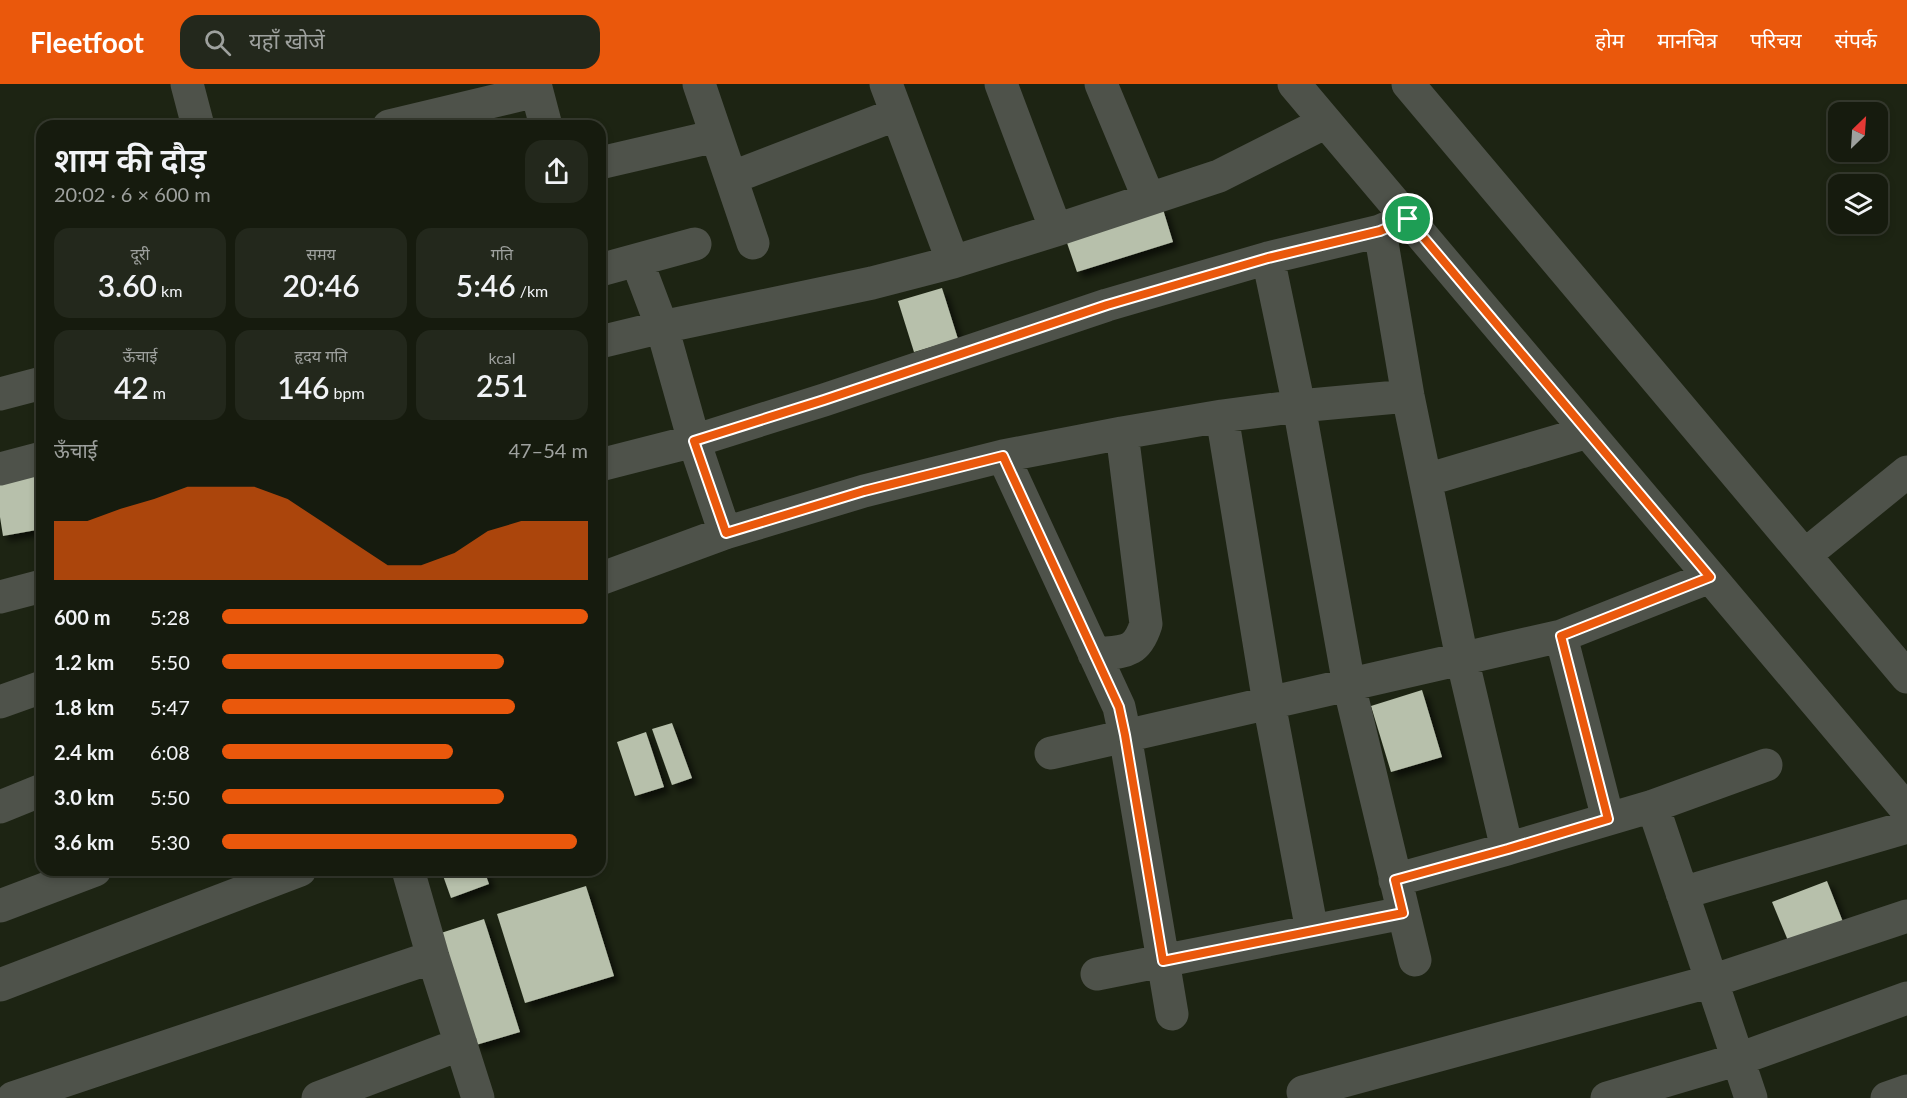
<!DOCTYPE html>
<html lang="hi">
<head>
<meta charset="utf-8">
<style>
	body { margin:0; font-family:Lato,"Noto Sans Devanagari",sans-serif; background:#23281c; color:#f1f3f6; height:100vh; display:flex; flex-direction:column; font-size:22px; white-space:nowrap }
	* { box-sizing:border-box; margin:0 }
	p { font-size:20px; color:#9ea19e }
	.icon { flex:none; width:33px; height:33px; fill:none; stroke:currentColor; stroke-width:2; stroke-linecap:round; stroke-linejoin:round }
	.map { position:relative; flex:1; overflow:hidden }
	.details { position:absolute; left:36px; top:36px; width:570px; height:756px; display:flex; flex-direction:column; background:#161b0e; border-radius:18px; box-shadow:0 3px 9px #0003,0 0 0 2px #35392e }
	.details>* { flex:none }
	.needle { width:39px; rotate:25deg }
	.controls { position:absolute; left:1828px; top:18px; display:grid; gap:12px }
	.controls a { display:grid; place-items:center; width:60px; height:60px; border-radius:12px; background:#161b0e; box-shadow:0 3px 9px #0003,0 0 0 2px #35392e; font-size:30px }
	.pin { position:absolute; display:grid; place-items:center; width:51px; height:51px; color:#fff; margin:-26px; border:3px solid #fff; border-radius:50%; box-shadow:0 2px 6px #0007 }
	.round { display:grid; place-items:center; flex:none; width:63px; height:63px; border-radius:18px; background:#23281c }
	.overview { display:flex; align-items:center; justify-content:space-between; height:102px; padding:0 18px }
	h1 { font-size:33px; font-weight:600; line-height:45px }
	.metrics { display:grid; grid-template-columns:repeat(3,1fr); gap:9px; height:102px; padding:6px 18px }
	.metrics div { display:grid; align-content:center; border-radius:15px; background:#23281c; text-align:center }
	.metrics b { font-size:30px; font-weight:600 }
	.metrics small { font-size:16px; font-weight:400 }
	.metrics p { font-size:16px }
	.chart { height:168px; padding:12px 18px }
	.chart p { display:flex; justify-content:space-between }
	.chart svg { width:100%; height:108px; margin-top:6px; fill:#ea580c; opacity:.7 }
	ul { padding:0 18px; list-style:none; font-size:20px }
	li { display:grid; grid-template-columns:96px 72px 1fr; align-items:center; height:45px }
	li i { height:15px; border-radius:8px; background:#ea580c }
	header { display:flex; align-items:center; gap:36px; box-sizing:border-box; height:84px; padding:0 30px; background:#ea580c; color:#fff }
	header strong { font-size:28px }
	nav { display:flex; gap:33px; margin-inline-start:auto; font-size:21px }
	.search { width:420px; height:54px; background:#23281c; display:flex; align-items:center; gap:15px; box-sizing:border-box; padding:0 21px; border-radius:18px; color:#9ea19e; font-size:22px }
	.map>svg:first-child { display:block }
</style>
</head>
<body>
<header>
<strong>Fleetfoot</strong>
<div class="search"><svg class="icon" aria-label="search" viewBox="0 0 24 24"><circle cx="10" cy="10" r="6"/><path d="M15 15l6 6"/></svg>यहाँ खोजें</div>
<nav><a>होम</a><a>मानचित्र</a><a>परिचय</a><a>संपर्क</a></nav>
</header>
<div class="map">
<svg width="1907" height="1014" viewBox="0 0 1907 1014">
	<defs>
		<filter id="shadow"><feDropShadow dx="5.5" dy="5.5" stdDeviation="3" flood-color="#0009"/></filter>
	</defs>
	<rect width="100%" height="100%" fill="#1d2413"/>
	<path fill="#b7c0ab" filter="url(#shadow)" d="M1162,122L1173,158L1077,188L1065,153Z
		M942,204L958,255L914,268L898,217Z
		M42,384V445L3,452L0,433V391Z
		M1422,606L1442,673L1391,688L1371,622Z
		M672,639L692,694L672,701L652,645Z
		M646,648L664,703L635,712L617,658Z
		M441,786H484L489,800L451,814Z
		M1827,797L1843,838L1789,859L1772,818Z
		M586,802L614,892L525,919L497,830Z
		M484,835L520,948L476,961L441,849Z"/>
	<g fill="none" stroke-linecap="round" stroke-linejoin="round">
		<path stroke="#4e524a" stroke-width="33" d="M187,0L198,42
			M535,0L546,42
			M699,0L753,159
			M886,0L953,178
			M1001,0L1056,146
			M1101,0L1149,115
			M1294,0L1907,726
			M1408,0L1907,593
			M389,42L536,7
			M600,79L716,52
			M731,94L897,30
			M1380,147L1408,312L1462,574L1507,765
			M1268,174L1299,322L1349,601L1415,876
			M637,177L662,243L694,357L725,449
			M600,186L695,160
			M600,258L662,243L872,199L953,178L1056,146L1219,92L1326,38
			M0,310L42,299
			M1222,332L1269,619L1312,847
			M1003,372L1119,623L1125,651L1172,930
			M600,381L694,357L824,316L1107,221L1268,174L1380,147L1408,135
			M0,385L42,374
			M1426,396L1588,348
			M1805,471L1907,388
			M600,495L725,449L864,407L1003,372L1122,349L1222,332L1299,322L1408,312
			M0,513L42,502
			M1561,552L1608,735
			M1094,570C1122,567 1136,572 1146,540L1122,349
			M0,618L42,603
			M1051,669L1561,552L1710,493
			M1653,722L1751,1014
			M0,723L42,706
			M408,786L433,873L478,1014
			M1395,796L1507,765L1653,722L1766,681
			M1682,809L1907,743
			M0,822L95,786
			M1097,890L1403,829
			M0,901L300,786
			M1303,1008L1712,897L1907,832
			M13,1014L433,873
			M318,1014L461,960
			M1607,1014L1739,975L1907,914
			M1887,1014L1907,1007"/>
	</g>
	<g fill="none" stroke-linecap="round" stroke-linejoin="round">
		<defs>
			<path id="route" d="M1408,135L1710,493L1561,552L1608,735L1508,765L1395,796L1403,829L1163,877L1125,651L1119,623L1003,372L864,407L726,449L694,357L824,316L1107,221L1268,174L1380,147Z"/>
		</defs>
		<use href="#route" stroke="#fff" stroke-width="12"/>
		<use href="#route" stroke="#ea580c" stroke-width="8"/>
	</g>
</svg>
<div class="controls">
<a><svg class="needle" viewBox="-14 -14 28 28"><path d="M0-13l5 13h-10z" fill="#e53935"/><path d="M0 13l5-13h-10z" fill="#9ea19e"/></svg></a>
<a><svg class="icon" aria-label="layers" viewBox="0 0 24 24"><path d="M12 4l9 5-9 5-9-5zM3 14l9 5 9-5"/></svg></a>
</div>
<div class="pin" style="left:1408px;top:135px;background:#1e9e55"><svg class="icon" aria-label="arrive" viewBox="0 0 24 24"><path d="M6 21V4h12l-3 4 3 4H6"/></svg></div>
<section class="details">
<div class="overview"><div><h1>शाम की दौड़</h1><p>20:02 · 6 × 600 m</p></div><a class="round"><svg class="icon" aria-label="share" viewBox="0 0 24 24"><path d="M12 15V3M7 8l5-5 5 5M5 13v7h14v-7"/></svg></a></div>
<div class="metrics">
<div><p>दूरी</p><b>3.60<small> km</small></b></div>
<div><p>समय</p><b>20:46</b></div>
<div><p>गति</p><b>5:46<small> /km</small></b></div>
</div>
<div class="metrics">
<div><p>ऊँचाई</p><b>42<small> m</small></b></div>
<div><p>हृदय गति</p><b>146<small> bpm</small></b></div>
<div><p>kcal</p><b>251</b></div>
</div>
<div class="chart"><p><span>ऊँचाई</span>47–54 m</p>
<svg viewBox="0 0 160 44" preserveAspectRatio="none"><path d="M0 44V20L10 20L20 15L30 11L40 6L50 6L60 6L70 11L80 20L90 29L100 38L110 38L120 33L130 24L140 20L150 20L160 20V44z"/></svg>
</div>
<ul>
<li><b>600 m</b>5:28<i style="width:100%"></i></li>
<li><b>1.2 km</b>5:50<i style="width:77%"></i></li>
<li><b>1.8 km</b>5:47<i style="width:80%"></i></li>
<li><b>2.4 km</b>6:08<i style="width:63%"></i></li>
<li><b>3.0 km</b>5:50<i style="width:77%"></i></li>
<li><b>3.6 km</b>5:30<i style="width:97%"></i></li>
</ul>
</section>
</div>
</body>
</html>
